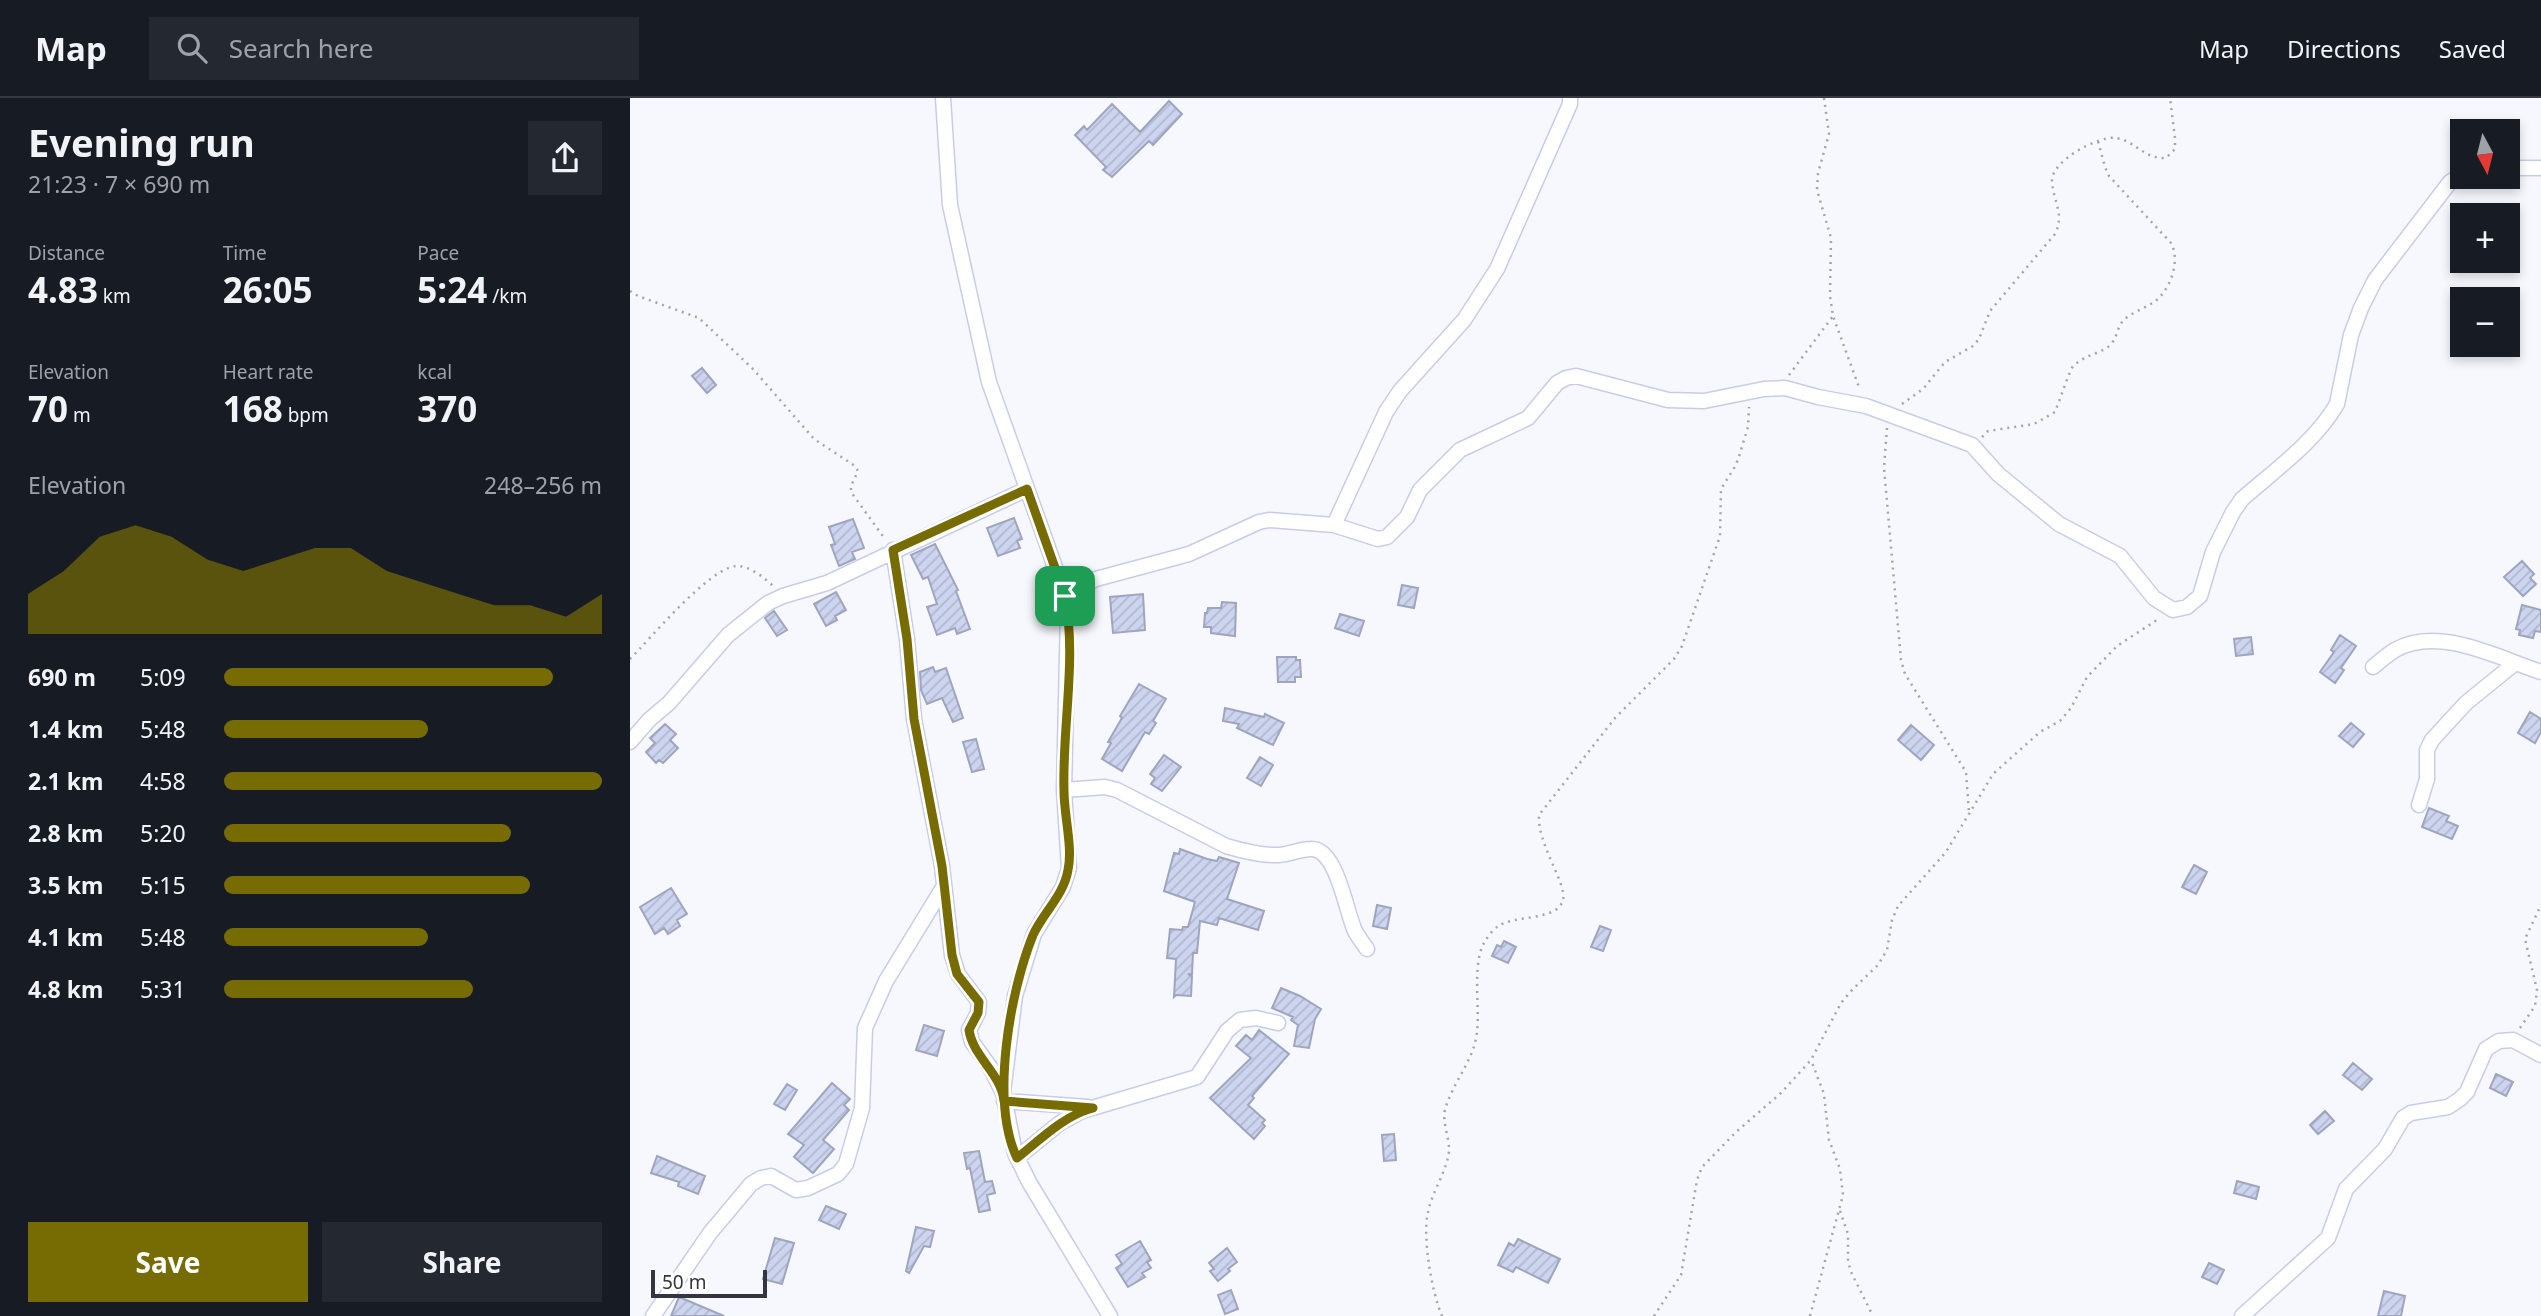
<!DOCTYPE html>
<html lang="en">
<head>
<meta charset="utf-8">
<style>
	body { margin:0; font-family:"Noto Sans",sans-serif; background:#242831; color:#f1f3f6; height:100vh; display:flex; flex-direction:column; font-size:26px; white-space:nowrap }
	* { box-sizing:border-box; margin:0 }
	p { font-size:23px; color:#9ea1a6 }
	.icon { flex:none; width:38px; height:38px; fill:none; stroke:currentColor; stroke-width:2; stroke-linecap:round; stroke-linejoin:round }
	.map { position:relative; flex:1; overflow:hidden }
	.panel { display:flex; flex-direction:column; background:#171b24; width:630px }
	.panel>* { flex:none }
	.needle { width:46px; rotate:173deg }
	.tools { position:absolute; left:1820px; top:21px; display:grid; gap:14px }
	.tools a { display:grid; place-items:center; width:70px; height:70px; border-radius:0px; background:#171b24; box-shadow:0 4px 10px #0003; font-size:35px }
	.scale { position:absolute; left:21px; bottom:18px; width:116px; box-sizing:border-box; padding-left:7px; border:4px solid #333540; border-top:0; font-size:19px; line-height:24px; white-space:nowrap; color:#333540; -webkit-text-stroke:5px #fff; paint-order:stroke }
	.pin { position:absolute; display:grid; place-items:center; width:60px; height:60px; color:#fff; margin:-30px; border-radius:14px; box-shadow:0 4px 10px #0006 }
	.round { display:grid; place-items:center; flex:none; width:74px; height:74px; border-radius:0px; background:#242831 }
	.summary { display:flex; align-items:center; justify-content:space-between; height:119px; padding:0 28px }
	h1 { font-size:38px; font-weight:700; line-height:52px }
	.figures { display:grid; grid-template-columns:repeat(3,1fr); gap:10px; height:119px; padding:7px 28px }
	.figures div { display:grid; align-content:center }
	.figures b { font-size:35px; font-weight:700 }
	.figures small { font-size:19px; font-weight:400 }
	.figures p { font-size:19px }
	.chart { height:196px; padding:14px 28px }
	.chart p { display:flex; justify-content:space-between }
	.chart svg { width:100%; height:126px; margin-top:7px; fill:#776b04; opacity:.7 }
	.action { display:flex; gap:14px; margin-top:auto; padding:14px 28px }
	.action a { flex:1; height:80px; border-radius:0px; background:#776b04; color:#fff; font-size:28px; font-weight:700; line-height:80px; text-align:center }
	.action a+a { background:#242831; color:#f1f3f6 }
	ul { padding:0 28px; list-style:none; font-size:23px }
	li { display:grid; grid-template-columns:112px 84px 1fr; align-items:center; height:52px }
	li i { height:18px; border-radius:9px; background:#776b04 }
	header { display:flex; align-items:center; gap:42px; box-sizing:border-box; height:98px; padding:0 35px; background:#171b24; border-bottom:2px solid #363941 }
	header strong { font-size:33px }
	nav { display:flex; gap:38px; margin-inline-start:auto; font-size:24px }
	.search { width:490px; height:63px; background:#242831; display:flex; align-items:center; gap:18px; box-sizing:border-box; padding:0 24px; border-radius:0px; color:#9ea1a6; font-size:26px }
	main { display:flex; flex:1; min-height:0 }
	.map>svg:first-child { display:block }
</style>
</head>
<body>
<header>
<strong>Map</strong>
<div class="search"><svg class="icon" aria-label="search" viewBox="0 0 24 24"><circle cx="10" cy="10" r="6"/><path d="M15 15l6 6"/></svg>Search here</div>
<nav><a>Map</a><a>Directions</a><a>Saved</a></nav>
</header>
<main>
<section class="panel">
<div class="summary"><div><h1>Evening run</h1><p>21:23 · 7 × 690 m</p></div><a class="round"><svg class="icon" aria-label="share" viewBox="0 0 24 24"><path d="M12 15V3M7 8l5-5 5 5M5 13v7h14v-7"/></svg></a></div>
<div class="figures">
<div><p>Distance</p><b>4.83<small> km</small></b></div>
<div><p>Time</p><b>26:05</b></div>
<div><p>Pace</p><b>5:24<small> /km</small></b></div>
</div>
<div class="figures">
<div><p>Elevation</p><b>70<small> m</small></b></div>
<div><p>Heart rate</p><b>168<small> bpm</small></b></div>
<div><p>kcal</p><b>370</b></div>
</div>
<div class="chart"><p><span>Elevation</span>248–256 m</p>
<svg viewBox="0 0 160 44" preserveAspectRatio="none"><path d="M0 44V30L10 22L20 10L30 6L40 10L50 18L60 22L70 18L80 14L90 14L100 22L110 26L120 30L130 34L140 34L150 38L160 30V44z"/></svg>
</div>
<ul>
<li><b>690 m</b>5:09<i style="width:87%"></i></li>
<li><b>1.4 km</b>5:48<i style="width:54%"></i></li>
<li><b>2.1 km</b>4:58<i style="width:100%"></i></li>
<li><b>2.8 km</b>5:20<i style="width:76%"></i></li>
<li><b>3.5 km</b>5:15<i style="width:81%"></i></li>
<li><b>4.1 km</b>5:48<i style="width:54%"></i></li>
<li><b>4.8 km</b>5:31<i style="width:66%"></i></li>
</ul>
<div class="action"><a>Save</a><a>Share</a></div>
</section>
<div class="map">
<svg width="1911" height="1218" viewBox="0 0 1911 1218">
	<defs>
		<pattern id="building-hatch" width="6" height="6" patternUnits="userSpaceOnUse" patternTransform="scale(1.75)"><rect width="6" height="6" fill="#cdd4ef"/><path d="M-1 1l2-2M0 6l6-6M5 7l2-2" fill="none" stroke="#b0b7ce"/></pattern>
	</defs>
	<rect width="100%" height="100%" fill="#f7f8fe"/>
	<path fill="url(#building-hatch)" stroke="#9fa5bf" stroke-width="2" d="M539,3L552,16L523,47L519,43L482,79L473,72L476,69L445,37L454,28L457,32L482,6L510,34Z
		M72,270L86,287L77,295L62,278Z
		M384,420L392,441L387,443L390,450L368,458L357,430Z
		M223,421L234,450L222,454L225,461L209,468L201,447L205,446L199,429Z
		M305,446L328,492L326,493L340,531L327,536L325,530L307,537L297,509L307,506L298,479L293,481L281,457Z
		M1892,463L1904,476L1900,480L1906,486L1893,498L1874,479Z
		M772,487L788,490L784,510L768,507Z
		M206,494L216,512L205,518L207,522L196,528L184,506Z
		M513,496L515,532L483,535L480,499Z
		M592,504L606,505L605,538L581,535V529H574L575,515H577L578,510H591Z
		M1892,507L1911,512V534L1905,533L1903,540L1889,537L1890,532L1886,531Z
		M144,513L157,532L147,538L135,520Z
		M710,516L734,523L729,538L705,530Z
		M1710,537L1726,548L1711,570L1714,572L1705,585L1690,574L1704,554L1701,552Z
		M1621,539L1623,556L1606,558L1604,541Z
		M647,559H666V562H670L671,579H665V584H648Z
		M303,569L305,574L316,570L333,620L323,624L312,600L297,606L291,592L290,574Z
		M509,586L536,601L523,623L526,625L519,636L515,634L492,673L472,661L481,645L478,644L492,620L490,618Z
		M595,610L634,619L635,616L654,625L643,647L607,630L609,626L593,623Z
		M1900,614L1911,621V634L1905,645L1888,635Z
		M1721,625L1734,636L1723,649L1709,638Z
		M35,626L46,636L40,642L48,650L33,665L29,662L26,665L16,654L25,645L20,640Z
		M1281,627L1304,647L1291,662L1268,642Z
		M346,641L354,671L342,674L333,644Z
		M534,657L551,669L532,693L521,686L525,680L520,676Z
		M630,659L643,667L631,688L617,680Z
		M1799,710L1819,718L1816,723L1828,728L1822,741L1792,729Z
		M550,751L577,761L587,763L589,759L609,765L597,801L634,813L628,832L589,820L587,827L570,823L567,855H563L562,876H558L562,878L561,898L546,897L544,899L546,861L537,860L540,831L552,832L553,829H558L565,804L534,793L544,755L549,756Z
		M1564,767L1577,774L1566,796L1552,789Z
		M41,790L57,816L47,822L50,828L38,836L34,830L25,836L10,809Z
		M747,807L761,810L757,831L743,828Z
		M970,828L981,832L973,853L961,849Z
		M874,843L886,849L878,865L862,858L867,847L871,849Z
		M651,890L670,898L691,911L685,921L679,950L664,948L668,927L661,922L663,919L642,910Z
		M294,927L314,933L307,958L286,952Z
		M629,932L659,956L622,998L624,1000L618,1007L635,1022L632,1025L635,1028L624,1041L580,1000L621,960L606,948L616,937L622,942Z
		M1723,965L1742,981L1732,992L1713,977Z
		M1866,976L1883,984L1876,998L1860,990Z
		M202,985L220,1001L214,1007L219,1012L193,1042L204,1051L183,1075L164,1059L174,1047L158,1036Z
		M157,986L167,992L155,1012L144,1006Z
		M1695,1013L1704,1023L1688,1036L1680,1027Z
		M764,1036L766,1062L754,1063L752,1037Z
		M349,1053L355,1084L362,1083L365,1095L357,1097L360,1112L349,1114L340,1070L337,1071L334,1055Z
		M27,1058L75,1078L68,1096L48,1088L49,1084L21,1075Z
		M1607,1083L1629,1089L1626,1101L1604,1095Z
		M196,1108L216,1116L209,1131L189,1122Z
		M286,1129L304,1133L300,1149L294,1148L279,1175L276,1173Z
		M145,1140L164,1145L152,1186L133,1181Z
		M888,1141L930,1161L918,1185L886,1169L883,1174L868,1167L879,1145L884,1148Z
		M510,1143L521,1162L517,1164L521,1170L512,1175L515,1179L498,1189L486,1170L492,1166L486,1157Z
		M597,1150L607,1164L598,1171L600,1173L588,1183L580,1173L584,1171L579,1165Z
		M1579,1165L1594,1172L1587,1186L1572,1179Z
		M601,1192L608,1211L595,1216L588,1197Z
		M1754,1193L1775,1198L1771,1218H1748Z
		M49,1199L94,1218H41Z"/>
	<g fill="none" stroke-linecap="round" stroke-linejoin="round">
		<defs>
			<path id="minor" d="M313,0L320,107L359,284L435,497L438,513L434,692L439,770L433,789L404,836L385,898L373,994L385,1055L399,1084L480,1218
				M1878,70H1911
				M704,427L756,314L770,293L834,222L867,171L940,6V0
				M263,452L277,541L284,621L312,768L322,857L328,876L349,904L348,915L339,932L342,944L360,969L372,993
				M435,497L466,481L559,456L629,424L639,422L704,427L748,441L757,439L777,419L790,392L830,352L898,320L927,285L936,280L946,278L1038,302L1074,303L1134,291L1155,290L1188,299L1236,308L1342,347L1368,376L1429,426L1490,458L1524,500L1543,512L1557,509L1570,498L1583,454L1603,414L1612,401C1645,372 1685,344 1707,306L1721,237L1731,210L1745,182L1820,84L1832,76
				M1743,569C1750,563 1757,557 1765,552C1808,527 1868,560 1911,574
				M0,644L19,622L39,605L98,537L138,505L153,498L197,485L397,391
				M434,692L475,689L487,692L596,748C613,753 632,758 649,757C660,756 671,751 681,751C707,750 716,814 725,833C728,839 733,845 737,851
				M1789,707L1797,681V652L1802,642L1836,605L1884,566
				M374,1003L458,1009
				M387,1060L430,1025L452,1013L567,979L597,933L610,922L626,920L648,925
				M23,1218L80,1135L121,1086L131,1080L141,1078L166,1092L178,1090L208,1076L216,1066L232,1010L235,930L256,883L314,788
				M1612,1218L1698,1140L1716,1091L1755,1051L1773,1020L1781,1015L1818,1009L1830,1001L1837,994L1856,951L1869,943L1883,942L1911,957"/>
		</defs>
		<use href="#minor" stroke="#c7cde9" stroke-width="17"/>
		<path stroke="#a3a4ac" stroke-width="2.5" stroke-dasharray="2 5" stroke-linecap="butt" d="M1194,0L1199,36L1188,75L1187,92L1201,140L1200,198L1203,218L1230,292
			M0,193L8,198L69,220L123,271L184,341L225,368L228,373L221,388V394L255,441
			M1159,277L1203,218
			M1272,306L1293,291L1315,264L1343,248L1349,241L1360,213L1425,136C1435,116 1423,103 1422,83C1421,63 1469,37 1486,40C1506,43 1513,61 1536,60L1545,51V40L1540,0
			M1257,330L1254,370L1271,562L1275,576L1336,674L1339,715
			M1352,339L1358,333L1404,326L1425,314L1441,271C1451,258 1466,257 1478,249C1488,242 1486,228 1495,221C1503,214 1515,210 1524,204C1540,193 1551,163 1541,145L1479,78L1475,69L1468,43
			M0,561C21,540 78,471 106,468C118,467 135,480 143,488
			M1890,930L1905,908L1907,892L1895,841L1911,807
			M1210,1113L1218,1136V1163L1221,1174L1243,1218
			M812,1218C802,1195 792,1139 798,1114C802,1094 816,1075 819,1054C820,1041 812,1025 815,1012C822,985 844,963 847,934C850,909 842,867 854,845C857,840 862,832 867,829C883,816 927,824 933,802C937,785 907,746 909,717L985,620L1044,561L1052,548L1090,438L1091,391L1106,367L1110,355L1118,329L1119,309
			M1024,1218L1051,1177L1067,1082L1072,1069L1106,1034L1151,995L1181,962L1211,905L1222,892L1248,867L1257,852L1262,822L1268,808L1316,754L1363,676L1410,634L1430,623L1441,610L1457,579L1487,548L1530,520
			M1180,1218L1213,1097L1210,1071L1199,1042L1194,996L1181,962"/>
		<use href="#minor" stroke="#fff" stroke-width="14"/>
	</g>
	<g fill="none" stroke-linecap="round" stroke-linejoin="round">
		<defs>
			<path id="route" d="M435,498L397,391L263,452L277,541L284,621L312,768L322,857L327,876L349,904L348,915L339,932C343,959 371,975 374,1003L463,1010C433,1018 411,1041 387,1060C360,1003 380,894 403,837C413,815 434,797 438,772C443,750 434,717 434,693C432,629 447,561 435,498"/>
		</defs>
		<use href="#route" stroke="#fff" stroke-width="14"/>
		<use href="#route" stroke="#776b04" stroke-width="9"/>
	</g>
</svg>
<div class="tools">
<a><svg class="needle" viewBox="-14 -14 28 28"><path d="M0-13l5 13h-10z" fill="#e53935"/><path d="M0 13l5-13h-10z" fill="#9ea1a6"/></svg></a>
<a>+</a>
<a>−</a>
</div>
<div class="scale">50 m</div>
<div class="pin" style="left:435px;top:498px;background:#1e9e55"><svg class="icon" aria-label="arrive" viewBox="0 0 24 24"><path d="M6 21V4h12l-3 4 3 4H6"/></svg></div>
</div>
</main>
</body>
</html>
